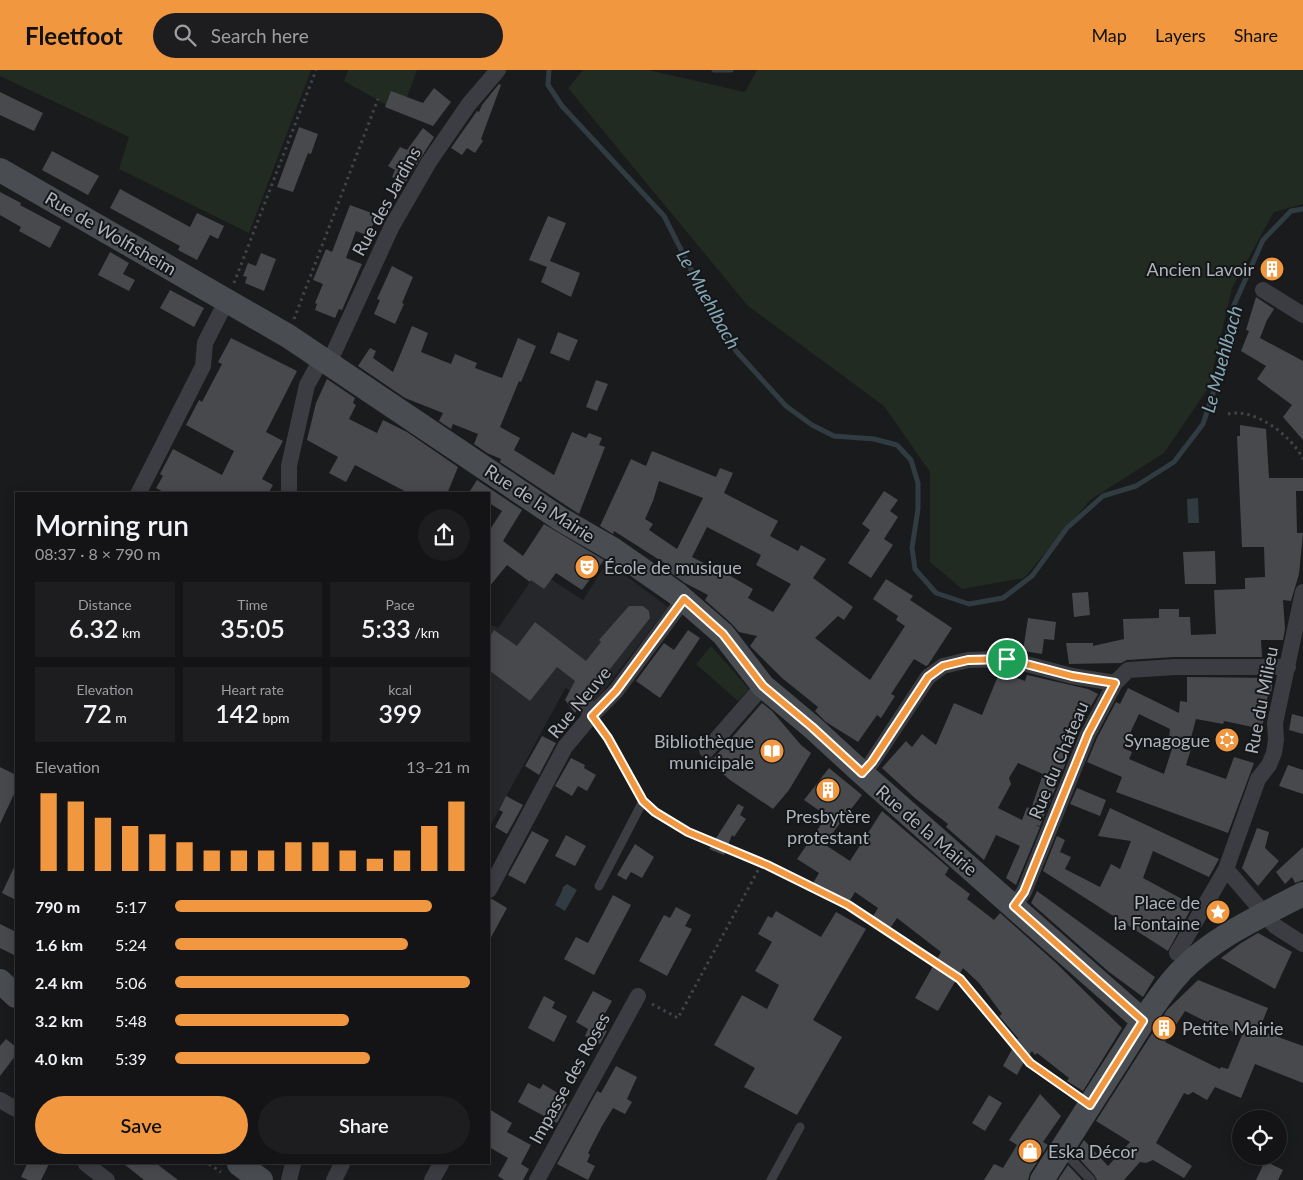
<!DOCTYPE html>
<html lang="en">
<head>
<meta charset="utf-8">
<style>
	body { margin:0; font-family:Lato,sans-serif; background:#1d1d1f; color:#f1f3f6; height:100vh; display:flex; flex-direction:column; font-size:19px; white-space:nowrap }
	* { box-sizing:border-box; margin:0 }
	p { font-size:16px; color:#9d9ea1 }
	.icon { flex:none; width:28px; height:28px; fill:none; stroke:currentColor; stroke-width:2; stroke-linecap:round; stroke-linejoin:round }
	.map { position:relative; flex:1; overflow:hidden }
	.side { position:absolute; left:15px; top:422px; width:475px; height:672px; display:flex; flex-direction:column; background:#141416; border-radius:0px; box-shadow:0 2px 12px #0003,0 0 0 1px #333335 }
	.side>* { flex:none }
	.buttons { position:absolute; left:1232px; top:1040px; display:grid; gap:10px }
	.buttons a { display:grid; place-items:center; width:55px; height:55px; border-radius:50%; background:#141416; box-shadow:0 2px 12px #0003,0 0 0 1px #333335; font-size:25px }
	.pin { position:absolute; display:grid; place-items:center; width:42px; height:42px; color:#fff; margin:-21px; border:2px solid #fff; border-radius:50%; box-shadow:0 1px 5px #0007 }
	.round { display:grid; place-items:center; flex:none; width:52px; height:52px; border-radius:26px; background:#1d1d1f }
	.head { display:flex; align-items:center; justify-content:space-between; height:85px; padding:0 20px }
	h1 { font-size:28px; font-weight:600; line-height:38px }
	.stats { display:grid; grid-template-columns:repeat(3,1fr); gap:8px; height:85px; padding:5px 20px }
	.stats div { display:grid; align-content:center; border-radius:0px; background:#1d1d1f; text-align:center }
	.stats b { font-size:25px; font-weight:600 }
	.stats small { font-size:14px; font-weight:400 }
	.stats p { font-size:14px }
	.chart { height:140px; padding:10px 20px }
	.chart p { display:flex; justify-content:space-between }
	.chart svg { width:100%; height:90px; margin-top:5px; stroke:#f0973f; stroke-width:6 }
	.action { display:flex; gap:10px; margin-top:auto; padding:10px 20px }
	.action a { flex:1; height:58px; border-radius:30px; background:#f0973f; color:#111; font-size:20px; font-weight:600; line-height:58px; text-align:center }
	.action a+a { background:#1d1d1f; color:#f1f3f6 }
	ul { padding:0 20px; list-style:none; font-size:16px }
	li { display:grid; grid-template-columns:80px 60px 1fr; align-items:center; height:38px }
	li i { height:12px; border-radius:6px; background:#f0973f }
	header { display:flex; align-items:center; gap:30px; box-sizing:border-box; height:70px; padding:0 25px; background:#f0973f; color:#111 }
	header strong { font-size:24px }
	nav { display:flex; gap:28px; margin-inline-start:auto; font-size:18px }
	.search { width:350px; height:45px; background:#1d1d1f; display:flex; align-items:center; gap:12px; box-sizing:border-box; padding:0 18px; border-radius:28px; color:#9d9ea1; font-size:19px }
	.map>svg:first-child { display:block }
</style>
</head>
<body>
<header>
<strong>Fleetfoot</strong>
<div class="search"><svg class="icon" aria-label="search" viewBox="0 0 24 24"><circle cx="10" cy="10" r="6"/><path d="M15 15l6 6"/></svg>Search here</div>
<nav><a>Map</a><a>Layers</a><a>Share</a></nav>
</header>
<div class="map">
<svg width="1303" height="1110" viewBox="0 0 1303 1110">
	<rect width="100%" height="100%" fill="#1a1b1d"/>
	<path fill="#26272a" d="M607,492L668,537L594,633L581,636L566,617L489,758V560L491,555L498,558L538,501L583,530Z"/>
	<path fill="#222b22" d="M0,0H311L249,163L119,99L129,67L0,6Z
		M348,0H417L401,43L344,11Z
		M583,0H648L745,22L757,0H1303V134L1274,142L1232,218L1209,317L1164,383L1090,430L1024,508L962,519L930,492V402L884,336L748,236L568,18Z
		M711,576L749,619L738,631L696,594Z"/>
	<path fill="#303c41" d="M1198,428L1199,453H1188L1187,429Z
		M567,814L577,820L565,841L555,835L562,821L563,817Z"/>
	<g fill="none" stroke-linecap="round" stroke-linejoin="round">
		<path stroke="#303c41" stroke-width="5" d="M549,0L548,15L562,36L664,146L711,239L736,281L786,336L812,355L834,366L874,369L897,375L911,390L918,413V439L912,478L915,499L936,523L969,534L1003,528L1032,506L1067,458L1103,426L1136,416L1174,392L1203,354L1216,314L1234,235L1263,170L1291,141L1303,139
			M714,0H731"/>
	</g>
	<path fill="#47494d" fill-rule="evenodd" d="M499,14L501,15L481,69L483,71L475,83L467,78L462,85L451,78L477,41L479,42L482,35Z
		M434,18L451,32L433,56L385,37L391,21L423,33Z
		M0,22L43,43L34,61L0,45Z
		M299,57L318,64L311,84L308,83L293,122L277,117Z
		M423,58L434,67L405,113L392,107L395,100L388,96L400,77L407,80Z
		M52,81L99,106L88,125L42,100Z
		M120,119L190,157L197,143L224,156L218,169L210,165L197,190L178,180L180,176L110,138Z
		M0,122L21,133L20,135L61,157L50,178L19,161L21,157L0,145Z
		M350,135L377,145L368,166L356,161L346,188L362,194L342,240L339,239L335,248L315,240L317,234L315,233L323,214L313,210L326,179L332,182Z
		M548,146L566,153L550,191L580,203L571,227L541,212L547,197L529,190Z
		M110,182L129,193L123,204L135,210L129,221L98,205Z
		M261,183L276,189L264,221L245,213L247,207L243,206L248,193L256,196Z
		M392,196L413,207L402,233L404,234L395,254L374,244L380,230L377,229Z
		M170,220L204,238L194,257L160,238Z
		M1256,227L1274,239L1267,250L1260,268L1303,291V370L1283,347L1292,335L1257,309L1266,296L1241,281L1249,261L1246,260Z
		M412,256L428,263L421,282L451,294L455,284L477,293L475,298L502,308L518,268L536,276L521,312L519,311L500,357L520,368L514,380L554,405L572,362L586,368L589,363L602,368L599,375L605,377L579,444L500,392L501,389L487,383L474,374L478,364L453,354L451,359L439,351L443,343L405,328L358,296L370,278L376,281L373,288L393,302Z
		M558,262L578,270L569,291L550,283Z
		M231,268L297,301L266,362L283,371L262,409L273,415L268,424H167L156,418L163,406L160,404L173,379L222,405L234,381L186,355L199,330L202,332L222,294L218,292Z
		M327,309L355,328L353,333L356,335L349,349L377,363L383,350L407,362L458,397L447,424H410L355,395L346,412L329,403L338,387L307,370L316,333Z
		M596,310L608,314L597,341L586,337Z
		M1240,355L1266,359L1269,408H1303V421H1296L1297,463H1303L1299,504L1291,531L1283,530L1285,559L1283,570H1261L1262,587H1174L1127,590L1121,593L1069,594L1066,573H1093V576L1124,569L1123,549L1159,548V539H1179V547H1190L1191,565L1216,564L1214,520L1245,519V508L1265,507L1264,477H1242L1237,366H1240Z
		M652,381L716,407L720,398L733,403L724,423L778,451L770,466L798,481L801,475L826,489L813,508L853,537L844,550L838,546L815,568L870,610L905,556L896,550L898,546L873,529L886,509L913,526L910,530L952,558L928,595L926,596L914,589L891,624L895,626L881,648L877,645L858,672L826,652L815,641L818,637L782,608L750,576L757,566L739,562L732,554L705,530L708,525L685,513L667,500L669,496L614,461L613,464L600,456L631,389L646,396ZM659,411L703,428L677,479L649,460L653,454L645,449L653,431ZM707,457L761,485L756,495L791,514L773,542L748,528L753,519L715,497L714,498L692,487Z
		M477,410L522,440L503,471L523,486L544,454L604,490L582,520L556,503L544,519L531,510L530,512L507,495L489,517V461L502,441L489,433V424H468Z
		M884,421L898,430L890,441L898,447L884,469L893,475L871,508L848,493L870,460L862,454Z
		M1215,481L1216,514H1185L1183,482Z
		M1088,522L1090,545L1074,547L1072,523Z
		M629,536H643L649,541L650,548L591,623L588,621L577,626L575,631L577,639L575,643L565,630L575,611L557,597L530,631L489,600V568L494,560L517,576L535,552L586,591L601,572L599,570Z
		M1028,548L1056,552L1054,570L1044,569L1042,584L1023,581Z
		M688,560L700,568L660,628L636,611L664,573L674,580Z
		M1000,601L1025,611L1027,605L1088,619L1098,624L1090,638L1082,634L1070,655L1079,660L1040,756L1035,755L1040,757L1016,815L1006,808L1020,776L996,765L984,790L946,757L948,754L916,729L882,698L906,671L912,677L922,664L936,675L954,633L982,645ZM1018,693L1043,704L1031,739L1027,737L1022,750L998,738L1011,714L1009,708Z
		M1187,607L1273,608L1271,624H1268L1262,659L1224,651L1223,654L1196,649L1189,675L1192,676L1186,695L1226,709L1234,687L1254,693L1228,763L1116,722L1122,707L1087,692L1097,668L1116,632L1120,634L1128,618L1179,643L1180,631L1187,632ZM1139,644L1170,659L1169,669H1175L1164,704L1129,689L1132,682L1123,678Z
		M762,633L772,641L801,675L811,683L789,720L773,739L730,710L707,690L715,687Z
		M1292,644L1303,647V664L1289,660Z
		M542,666L556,673L539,705L525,696Z
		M571,688L585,695L584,698L596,705L587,721L578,716L572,726L555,716Z
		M1288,695L1303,700V724L1279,716Z
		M0,697L16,705V720L0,754Z
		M829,698L862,725L824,774L850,791L882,741L949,798L945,805L970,824L967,829L994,850L1000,843L1055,892L1122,958L1083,1021L1067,1011L1069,1008L1037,983L1035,985L1032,981L1025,990L1017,1005L1003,996L1018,968L999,946L1002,944L979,913L963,898L938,941L915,928L941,882L897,848L889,860L872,848L878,838L855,822L849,832L812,815L819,803L797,789L827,746L804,730Z
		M1077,718L1106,730L1100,746L1070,734Z
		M506,726L523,735L507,764L495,757L503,742L499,740Z
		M738,734L744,737L740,745L746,749L734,767L732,765L724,785L709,779Z
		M1110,738L1219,789L1209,807L1153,781L1143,808L1193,835L1168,881L1043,801L1057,766L1065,770L1060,782L1071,787L1065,799L1100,817L1111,794L1120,799L1131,771L1098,766Z
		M1257,758L1269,762L1265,778L1279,791L1258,816L1242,798Z
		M532,761L549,770L525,814L508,805Z
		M566,765L586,776L575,796L555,786Z
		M635,774L654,787L642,808L631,802L626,810L617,805Z
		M1303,777V810L1295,813L1292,807L1285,814L1276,802Z
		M16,793V830L2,823Z
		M1037,821L1155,907L1143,927L1109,902L1031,833Z
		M613,825L631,835L594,905L564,889L576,867L588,873Z
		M492,829L507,838L489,871V830Z
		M676,837L691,845L685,856L692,859L667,906L639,891L664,845L670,848Z
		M776,841L821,867L836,842L866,859L813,950L842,967L797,1045L744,1017L755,998L714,975L742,925L767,939L779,915L755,901L772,872L758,864L768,846L772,848Z
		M0,854L16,862V886L0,878Z
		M1258,863L1292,882L1275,919L1221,888L1241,873Z
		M1198,910L1268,938L1259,960L1303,976V1013L1255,994L1241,1028L1215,1017L1207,1030L1193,1022L1188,1025L1184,1023L1156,1073L1192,1096L1184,1108L1153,1090L1146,1093L1140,1092L1124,1110H1097L1095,1106L1075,1084L1084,1070L1108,1096L1130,1072L1096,1051L1167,940ZM1185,941L1205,951L1242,965L1228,999L1221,997L1220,999L1165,972Z
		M593,921L612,931L598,956L607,961L600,974L585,966L588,959L576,952Z
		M544,926L555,932L552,938L567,946L554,972L528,958Z
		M6,969L16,977V985L0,1006V976Z
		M616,996L637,1007L627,1029L632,1032L625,1044L613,1038L602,1056L588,1083L590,1085L587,1092L595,1096L588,1110L557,1094L597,1021L601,1023Z
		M528,1013L540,1019L543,1014L561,1025L559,1030L567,1034L557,1053L518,1032Z
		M1040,1024L1061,1046L1043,1072L1048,1075L1030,1103L1028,1110H984L994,1094L1003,1098L1017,1075L1009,1070Z
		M989,1025L1002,1033L985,1061L972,1053Z
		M489,1039L512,1053L507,1062L531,1075L521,1094L529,1099L523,1110H504L498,1106L508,1088L489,1077Z
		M1265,1091L1283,1100L1278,1110H1256Z
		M27,1094H49L41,1110H28L21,1107Z
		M124,1094H157L178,1110H144Z
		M1068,1095L1082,1110H1058Z"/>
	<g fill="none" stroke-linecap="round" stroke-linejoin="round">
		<path stroke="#414549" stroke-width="3" stroke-dasharray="2.5 4" stroke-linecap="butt" d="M234,213L316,0
			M294,249L378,29
			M1228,344C1254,337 1292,366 1303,389
			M652,739L688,762L767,795L848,835L960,909L1023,985
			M652,934L678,948L762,793
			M209,1094L221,1102"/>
		<path stroke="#3b3d42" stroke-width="9" d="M591,646L608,668L643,731L599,816
			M1030,993L1090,1035
			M1062,1080L1091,1110
			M771,1110L800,1057"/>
		<path stroke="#3b3d42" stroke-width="16" d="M1263,220L1303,245
			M329,293L392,156L429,92L469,34L498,0
			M138,424L203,296L205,273L227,230
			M289,424V396L307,315L322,288
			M585,632L591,646
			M707,680L763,616
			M862,703L872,692L928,607L943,596L968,590L1007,589L1072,606L1115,613
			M1226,799L1275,856L1303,874
			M489,820L565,677L591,646L616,621L684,529
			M1014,836L1024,822L1088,664L1115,613L1128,600L1175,597H1288
			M1177,883L1226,799L1258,709L1269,695L1274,683L1276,670L1275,653L1303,522
			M0,1030L16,1039
			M86,1094L107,1110
			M289,1110L293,1094
			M334,1110L342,1094
			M432,1110L441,1094
			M537,1110L638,926"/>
		<path stroke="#494d52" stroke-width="24" d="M0,100L288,266L562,450L614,480L676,523L723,564L763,616L812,657L862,703L1143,951
			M0,911L16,926
			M239,1094L261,1110
			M1042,1110C1068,1069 1094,1029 1120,988C1139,958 1157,927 1181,901C1215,866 1261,846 1303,824"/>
	</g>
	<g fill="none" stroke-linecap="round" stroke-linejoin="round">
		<defs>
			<path id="route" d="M684,529L723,564L763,616L812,657L862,703L872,692L928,607L943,596L968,590L1007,589L1072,606L1115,613L1088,664L1024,822L1014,836L1143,951L1090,1035L1030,993L960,909L848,835L767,795L688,762L655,742L643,731L608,668L592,646L616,621Z"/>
		</defs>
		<use href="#route" stroke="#fff" stroke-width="10"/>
		<use href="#route" stroke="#f0973f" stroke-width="6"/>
	</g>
	<defs>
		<symbol id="building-disc" viewBox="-11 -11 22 22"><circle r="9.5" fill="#f0973f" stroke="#151618"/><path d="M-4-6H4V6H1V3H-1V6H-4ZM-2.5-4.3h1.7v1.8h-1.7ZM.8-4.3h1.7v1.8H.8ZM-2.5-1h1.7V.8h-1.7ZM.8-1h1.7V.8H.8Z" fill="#fff"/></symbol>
		<symbol id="theatre-disc" viewBox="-11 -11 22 22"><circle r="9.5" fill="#f0973f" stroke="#151618"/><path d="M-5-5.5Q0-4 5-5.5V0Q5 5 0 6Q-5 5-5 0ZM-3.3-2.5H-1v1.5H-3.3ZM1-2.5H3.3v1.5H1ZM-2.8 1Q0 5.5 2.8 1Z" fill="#fff"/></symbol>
		<symbol id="synagogue-disc" viewBox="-11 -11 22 22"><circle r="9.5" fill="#f0973f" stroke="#151618"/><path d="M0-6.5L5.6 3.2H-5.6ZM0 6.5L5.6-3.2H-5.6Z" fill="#fff"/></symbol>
		<symbol id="library-disc" viewBox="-11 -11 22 22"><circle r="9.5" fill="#f0973f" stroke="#151618"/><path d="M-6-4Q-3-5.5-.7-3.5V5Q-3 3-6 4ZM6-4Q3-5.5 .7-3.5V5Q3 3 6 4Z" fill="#fff"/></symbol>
		<symbol id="sight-disc" viewBox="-11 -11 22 22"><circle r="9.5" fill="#f0973f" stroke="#151618"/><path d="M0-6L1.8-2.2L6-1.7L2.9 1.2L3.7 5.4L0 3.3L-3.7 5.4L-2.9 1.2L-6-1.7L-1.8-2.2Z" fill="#fff"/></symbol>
		<symbol id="shop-disc" viewBox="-11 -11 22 22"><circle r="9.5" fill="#f0973f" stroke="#151618"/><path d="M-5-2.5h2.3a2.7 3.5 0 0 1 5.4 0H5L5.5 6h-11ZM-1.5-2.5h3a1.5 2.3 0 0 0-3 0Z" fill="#fff"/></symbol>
	</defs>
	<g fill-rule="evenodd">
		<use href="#building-disc" x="1258" y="185" width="28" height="28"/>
		<use href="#theatre-disc" x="573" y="483" width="28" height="28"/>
		<use href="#synagogue-disc" x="1213" y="656" width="28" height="28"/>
		<use href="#library-disc" x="758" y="667" width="28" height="28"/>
		<use href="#building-disc" x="814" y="706" width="28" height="28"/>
		<use href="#sight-disc" x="1204" y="828" width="28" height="28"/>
		<use href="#building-disc" x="1150" y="944" width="28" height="28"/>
		<use href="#shop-disc" x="1016" y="1067" width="28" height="28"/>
	</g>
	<g text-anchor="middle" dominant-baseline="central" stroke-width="4" stroke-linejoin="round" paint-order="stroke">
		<g font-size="18" fill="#adb4bc" stroke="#151618">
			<text transform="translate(386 131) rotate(-61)">Rue des Jardins</text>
			<text transform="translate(111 163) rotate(30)">Rue de Wolfisheim</text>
			<text transform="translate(540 433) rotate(33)">Rue de la Mairie</text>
			<text transform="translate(1261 630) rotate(-79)">Rue du Milieu</text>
			<text transform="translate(579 632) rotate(-50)">Rue Neuve</text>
			<text transform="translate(1058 690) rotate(-67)">Rue du Château</text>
			<text transform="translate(927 760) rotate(41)">Rue de la Mairie</text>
			<text transform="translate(569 1008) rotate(-61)">Impasse des Roses</text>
		</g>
		<g font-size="18" fill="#adb4bc" stroke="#151618" text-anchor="end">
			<text x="1254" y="199">Ancien Lavoir</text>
			<text x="604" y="497" text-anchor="start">École de musique</text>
			<text x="1210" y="670">Synagogue</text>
			<text x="754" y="671">Bibliothèque<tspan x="754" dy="21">municipale</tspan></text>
			<text x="828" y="746" text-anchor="middle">Presbytère<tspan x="828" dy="21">protestant</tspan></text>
			<text x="1200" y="832">Place de<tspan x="1200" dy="21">la Fontaine</tspan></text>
			<text x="1182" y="958" text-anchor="start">Petite Mairie</text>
			<text x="1048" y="1081" text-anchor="start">Eska Décor</text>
		</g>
		<g font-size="19" font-style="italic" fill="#85a7b6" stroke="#151618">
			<text transform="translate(709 229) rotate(61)">Le Muehlbach</text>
			<text transform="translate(1221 289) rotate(-75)">Le Muehlbach</text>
		</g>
	</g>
</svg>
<div class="buttons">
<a><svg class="icon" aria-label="locate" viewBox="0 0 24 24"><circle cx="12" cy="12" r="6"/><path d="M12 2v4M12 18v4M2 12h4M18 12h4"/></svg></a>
</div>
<div class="pin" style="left:1007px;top:589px;background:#1e9e55"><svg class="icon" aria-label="arrive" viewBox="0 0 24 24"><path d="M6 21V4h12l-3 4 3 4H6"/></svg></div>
<section class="side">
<div class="head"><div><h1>Morning run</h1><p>08:37 · 8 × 790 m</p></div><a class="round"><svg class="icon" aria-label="share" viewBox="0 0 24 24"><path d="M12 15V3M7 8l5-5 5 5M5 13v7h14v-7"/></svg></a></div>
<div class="stats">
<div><p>Distance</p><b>6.32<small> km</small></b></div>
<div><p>Time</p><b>35:05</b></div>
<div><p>Pace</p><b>5:33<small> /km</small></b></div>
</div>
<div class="stats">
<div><p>Elevation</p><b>72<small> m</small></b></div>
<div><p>Heart rate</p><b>142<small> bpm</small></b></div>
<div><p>kcal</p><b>399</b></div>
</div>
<div class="chart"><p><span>Elevation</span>13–21 m</p>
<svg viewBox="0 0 160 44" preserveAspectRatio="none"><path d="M5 44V6M15 44V10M25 44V18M35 44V22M45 44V26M55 44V30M65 44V34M75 44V34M85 44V34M95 44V30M105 44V30M115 44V34M125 44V38M135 44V34M145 44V22M155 44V10"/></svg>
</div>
<ul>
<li><b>790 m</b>5:17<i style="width:87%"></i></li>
<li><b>1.6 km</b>5:24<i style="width:79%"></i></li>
<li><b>2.4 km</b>5:06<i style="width:100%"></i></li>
<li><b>3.2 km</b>5:48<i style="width:59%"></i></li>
<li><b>4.0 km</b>5:39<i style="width:66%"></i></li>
</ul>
<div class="action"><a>Save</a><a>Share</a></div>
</section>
</div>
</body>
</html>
